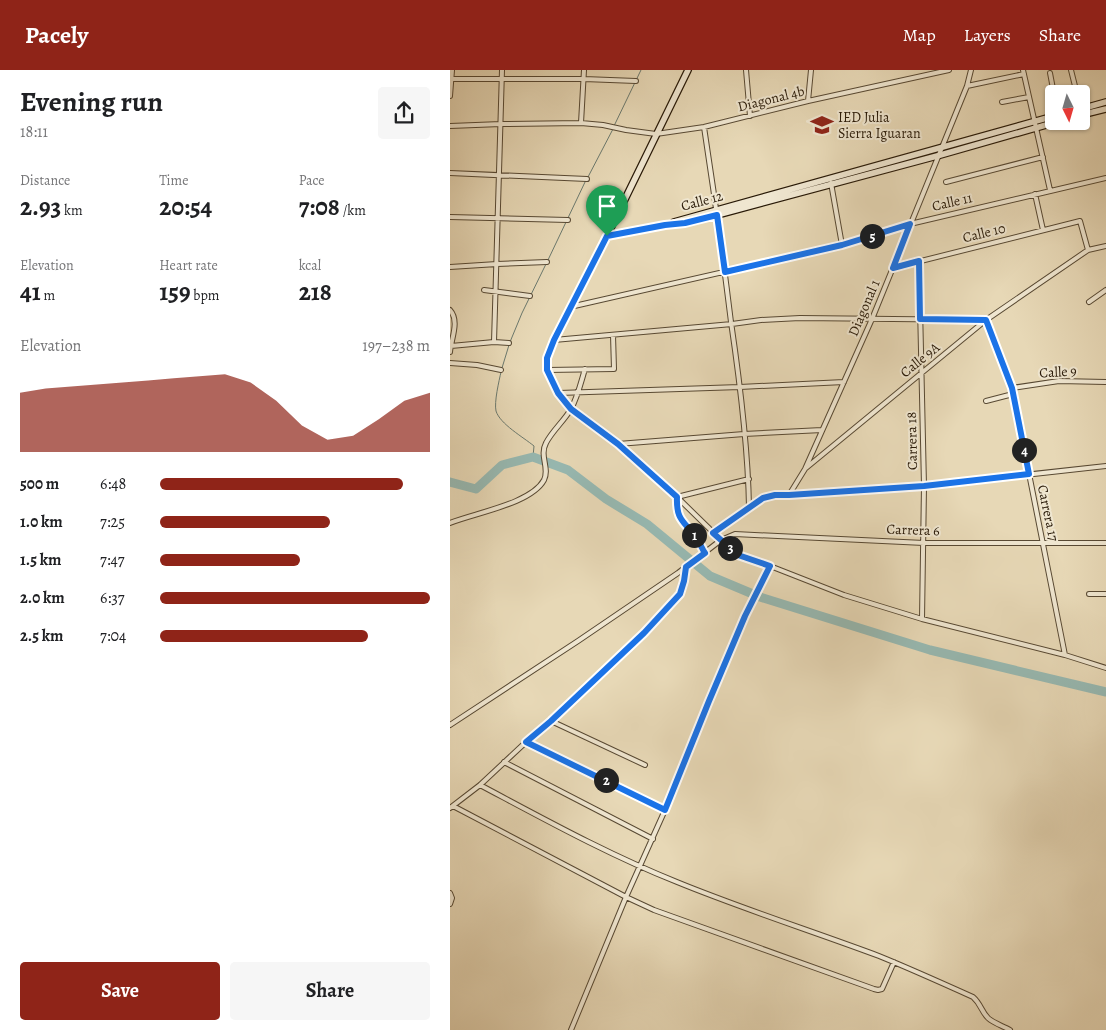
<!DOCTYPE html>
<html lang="en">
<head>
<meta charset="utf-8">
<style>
	body { margin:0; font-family:Alegreya,serif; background:#f6f6f6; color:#202124; height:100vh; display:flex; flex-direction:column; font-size:19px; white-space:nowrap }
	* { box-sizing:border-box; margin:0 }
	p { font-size:16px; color:#757577 }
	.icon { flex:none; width:28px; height:28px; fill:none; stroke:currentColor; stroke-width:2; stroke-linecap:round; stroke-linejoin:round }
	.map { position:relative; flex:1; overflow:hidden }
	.side { display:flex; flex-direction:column; background:#fff; width:450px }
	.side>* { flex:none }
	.needle { width:32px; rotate:175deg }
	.controls { position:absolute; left:595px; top:15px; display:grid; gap:10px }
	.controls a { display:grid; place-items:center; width:45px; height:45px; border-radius:5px; background:#fff; box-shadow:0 1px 4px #0004; font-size:25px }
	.pin { position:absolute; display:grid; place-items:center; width:42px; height:42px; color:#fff; margin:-51px -21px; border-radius:50% 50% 50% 0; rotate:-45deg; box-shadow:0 0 5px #0007 }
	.pin .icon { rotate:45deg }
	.km { position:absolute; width:25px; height:25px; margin:-12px; border-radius:50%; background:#222; color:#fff; font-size:14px; line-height:25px; text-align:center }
	.round { display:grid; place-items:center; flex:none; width:52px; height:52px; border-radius:5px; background:#f6f6f6 }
	.summary { display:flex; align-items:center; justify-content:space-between; height:85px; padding:0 20px }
	h1 { font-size:28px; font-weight:700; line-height:38px }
	.stats { display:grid; grid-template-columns:repeat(3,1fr); gap:8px; height:85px; padding:5px 20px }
	.stats div { display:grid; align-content:center }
	.stats b { font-size:25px; font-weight:700 }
	.stats small { font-size:14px; font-weight:400 }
	.stats p { font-size:14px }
	.chart { height:140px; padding:10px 20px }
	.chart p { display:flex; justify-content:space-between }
	.chart svg { width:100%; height:90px; margin-top:5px; fill:#8f2418; opacity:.7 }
	.button { display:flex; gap:10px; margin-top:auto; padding:10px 20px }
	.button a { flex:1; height:58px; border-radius:5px; background:#8f2418; color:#fff; font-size:20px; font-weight:700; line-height:58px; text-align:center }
	.button a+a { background:#f6f6f6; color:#202124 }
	ul { padding:0 20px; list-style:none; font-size:16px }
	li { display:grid; grid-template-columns:80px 60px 1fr; align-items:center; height:38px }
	li i { height:12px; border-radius:6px; background:#8f2418 }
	header { display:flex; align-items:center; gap:30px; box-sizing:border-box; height:70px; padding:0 25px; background:#8f2418; color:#fff }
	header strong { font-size:24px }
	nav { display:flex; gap:28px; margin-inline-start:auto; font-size:18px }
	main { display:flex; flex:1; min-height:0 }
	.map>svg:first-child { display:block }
</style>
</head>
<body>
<header>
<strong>Pacely</strong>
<nav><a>Map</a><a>Layers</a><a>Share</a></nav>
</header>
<main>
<section class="side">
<div class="summary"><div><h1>Evening run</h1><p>18:11</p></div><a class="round"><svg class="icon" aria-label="share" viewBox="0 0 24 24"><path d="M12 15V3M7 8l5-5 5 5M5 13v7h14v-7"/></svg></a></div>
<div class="stats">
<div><p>Distance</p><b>2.93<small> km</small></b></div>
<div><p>Time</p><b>20:54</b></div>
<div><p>Pace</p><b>7:08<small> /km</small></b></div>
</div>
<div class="stats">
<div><p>Elevation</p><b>41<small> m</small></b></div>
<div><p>Heart rate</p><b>159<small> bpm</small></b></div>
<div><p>kcal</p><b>218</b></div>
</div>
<div class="chart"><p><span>Elevation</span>197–238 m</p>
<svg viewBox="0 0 160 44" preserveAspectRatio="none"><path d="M0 44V15L10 13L20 12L30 11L40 10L50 9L60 8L70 7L80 6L90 10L100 19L110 31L120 38L130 36L140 28L150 19L160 15V44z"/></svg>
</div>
<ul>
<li><b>500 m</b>6:48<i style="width:90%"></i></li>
<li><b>1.0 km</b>7:25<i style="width:63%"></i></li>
<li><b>1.5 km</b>7:47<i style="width:52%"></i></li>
<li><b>2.0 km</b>6:37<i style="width:100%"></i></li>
<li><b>2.5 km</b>7:04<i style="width:77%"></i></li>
</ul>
<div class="button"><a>Save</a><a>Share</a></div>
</section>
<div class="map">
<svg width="656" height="960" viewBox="0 0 656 960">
	<rect width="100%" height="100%" fill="#e7d8b6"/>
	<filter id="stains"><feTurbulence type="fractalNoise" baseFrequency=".004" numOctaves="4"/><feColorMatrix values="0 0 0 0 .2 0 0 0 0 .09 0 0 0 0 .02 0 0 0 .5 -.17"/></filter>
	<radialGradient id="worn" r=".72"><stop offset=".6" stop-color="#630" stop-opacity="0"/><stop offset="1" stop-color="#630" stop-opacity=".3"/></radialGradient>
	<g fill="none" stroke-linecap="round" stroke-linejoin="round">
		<path stroke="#6b796e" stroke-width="1" d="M164,56L191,0
			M138,107L163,59
			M98,190L136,110
			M60,272L72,243L96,194
			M52,298L59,275
			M51,302C49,311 44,332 46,341C50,354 73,367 84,376L83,387"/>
		<path stroke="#97b9b2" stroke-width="9" d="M0,412L26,419L52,395L83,387L118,400L156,429L197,454L260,506L310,527L480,580L656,622"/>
		<defs>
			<path id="street" d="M52,0L44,272L59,273
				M296,0L300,46
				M573,0L600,120
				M621,0L627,24
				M600,3L604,24
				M0,9H134L186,11
				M517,16L574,4
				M0,26L2,0
				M358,31L361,0
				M552,32L579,27
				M131,53L134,0
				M0,56L51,54L131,53L153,55L176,60L206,64L254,57L358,31L499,0
				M254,57C264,122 273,187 281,252C290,313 298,375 299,437
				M0,103L137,109
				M496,112L593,87
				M381,113L392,175
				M585,124L593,160
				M0,147L118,150
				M157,166L104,270L97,288V300L108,323L121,339L167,374L227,427L271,470L288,485L320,496L394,525L472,549L615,585L656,598
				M469,191L474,416L472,549
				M0,197L47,194L97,192
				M443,198L630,151L638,180
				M34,220L80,226
				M639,232L656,220
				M120,237L392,175L460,154L656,108
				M0,240C10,251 1,269 0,282
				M104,270L282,254L311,250L350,248L536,250L562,318L615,585
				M1,276L44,272
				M0,293L27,295L51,300
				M97,300L164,299L163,265
				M562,318L609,311L656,312
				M109,323L290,317L394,312
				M536,331L563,324
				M168,374L294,364L372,360
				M356,398L536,250L638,180L656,176
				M339,425L355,399L422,249L517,16L521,0
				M0,453C24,443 81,434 94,410C100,398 89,386 96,373C102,361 114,351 121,339C128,326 131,312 135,299
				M263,463L313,428L325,425H339L474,416L656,396
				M255,483C252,479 250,473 247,469C235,451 226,453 227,427L299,409
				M639,524H656
				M101,651L195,695
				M0,655L128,571L228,503L271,470L285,464L474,473H656
				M76,672L215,739
				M54,692L203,769
				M30,715C94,749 159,785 227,812C293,839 362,861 429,886C461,899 492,913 523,927C531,934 531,941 538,948C543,953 553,956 560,960
				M3,736L176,827L204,840L424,919L428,920L432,919L444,892
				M0,738L30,715L76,672L101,651L194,563L230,524L235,511L236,497
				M0,823L2,828L0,834
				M121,960L176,827L228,711L259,631L295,546L320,496"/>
			<path id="secondary" d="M631,39L656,32
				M631,45L656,39
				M224,152L604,46
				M157,166L215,155L235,153L267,145L487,86L610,51
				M157,166L238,0"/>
		</defs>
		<use href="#street" stroke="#584933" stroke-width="6"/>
		<use href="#secondary" stroke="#281907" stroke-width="8"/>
		<use href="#street" stroke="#efe6d0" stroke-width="4"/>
		<use href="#secondary" stroke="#efe6d0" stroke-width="5.5"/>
	</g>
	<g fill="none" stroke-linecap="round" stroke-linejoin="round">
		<defs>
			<path id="route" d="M267,145L275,202L392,175L460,154L443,198L469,191L470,249L536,250L562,318L579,404L474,416L339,425H325L313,428L263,463L288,485L320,496L295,546L259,631L215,740L76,672L101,651L194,563L230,524L234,511L236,497L255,483C252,479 250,473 247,469C235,451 226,452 227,427L168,374L121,339L108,323L97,300V288L104,270L157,166L215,155L235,153Z"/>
		</defs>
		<use href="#route" stroke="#fff" stroke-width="10"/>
		<use href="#route" stroke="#1a73e8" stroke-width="6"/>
	</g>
	<defs>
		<symbol id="school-bare" viewBox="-9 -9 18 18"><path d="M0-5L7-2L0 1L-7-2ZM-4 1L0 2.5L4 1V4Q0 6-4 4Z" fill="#8f2418" stroke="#efe6d0" stroke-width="2.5" paint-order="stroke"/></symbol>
	</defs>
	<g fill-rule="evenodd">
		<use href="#school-bare" x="356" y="39" width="32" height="32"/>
	</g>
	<g text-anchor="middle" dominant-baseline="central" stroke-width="4" stroke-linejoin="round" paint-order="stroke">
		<g font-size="14" fill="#281907" stroke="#efe6d0">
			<text transform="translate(321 29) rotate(-14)">Diagonal 4b</text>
			<text transform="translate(252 131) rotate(-15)">Calle 12</text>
			<text transform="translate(502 132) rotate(-13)">Calle 11</text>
			<text transform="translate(534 163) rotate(-14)">Calle 10</text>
			<text transform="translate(414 238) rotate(-67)">Diagonal 1</text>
			<text transform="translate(470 290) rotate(-39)">Calle 9A</text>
			<text transform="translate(608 302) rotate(-3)">Calle 9</text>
			<text transform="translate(462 371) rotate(-91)">Carrera 18</text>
			<text transform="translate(598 443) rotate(78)">Carrera 17</text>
			<text transform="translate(463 460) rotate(2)">Carrera 6</text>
		</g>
		<g font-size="14" fill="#281907" stroke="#efe6d0" text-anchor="start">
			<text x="388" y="47">IED Julia<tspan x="388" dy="16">Sierra Iguaran</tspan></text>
		</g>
	</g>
	<rect width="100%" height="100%" filter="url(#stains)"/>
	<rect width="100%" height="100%" fill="url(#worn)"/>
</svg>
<div class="controls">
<a><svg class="needle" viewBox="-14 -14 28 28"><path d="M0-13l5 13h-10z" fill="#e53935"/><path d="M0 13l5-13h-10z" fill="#757577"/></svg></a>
</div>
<div class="pin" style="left:157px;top:166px;background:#1e9e55"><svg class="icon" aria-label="arrive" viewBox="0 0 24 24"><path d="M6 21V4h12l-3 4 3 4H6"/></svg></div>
<b class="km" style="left:244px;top:465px">1</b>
<b class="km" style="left:156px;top:710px">2</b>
<b class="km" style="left:280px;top:478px">3</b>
<b class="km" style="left:574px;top:380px">4</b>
<b class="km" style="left:422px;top:166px">5</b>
</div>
</main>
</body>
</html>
